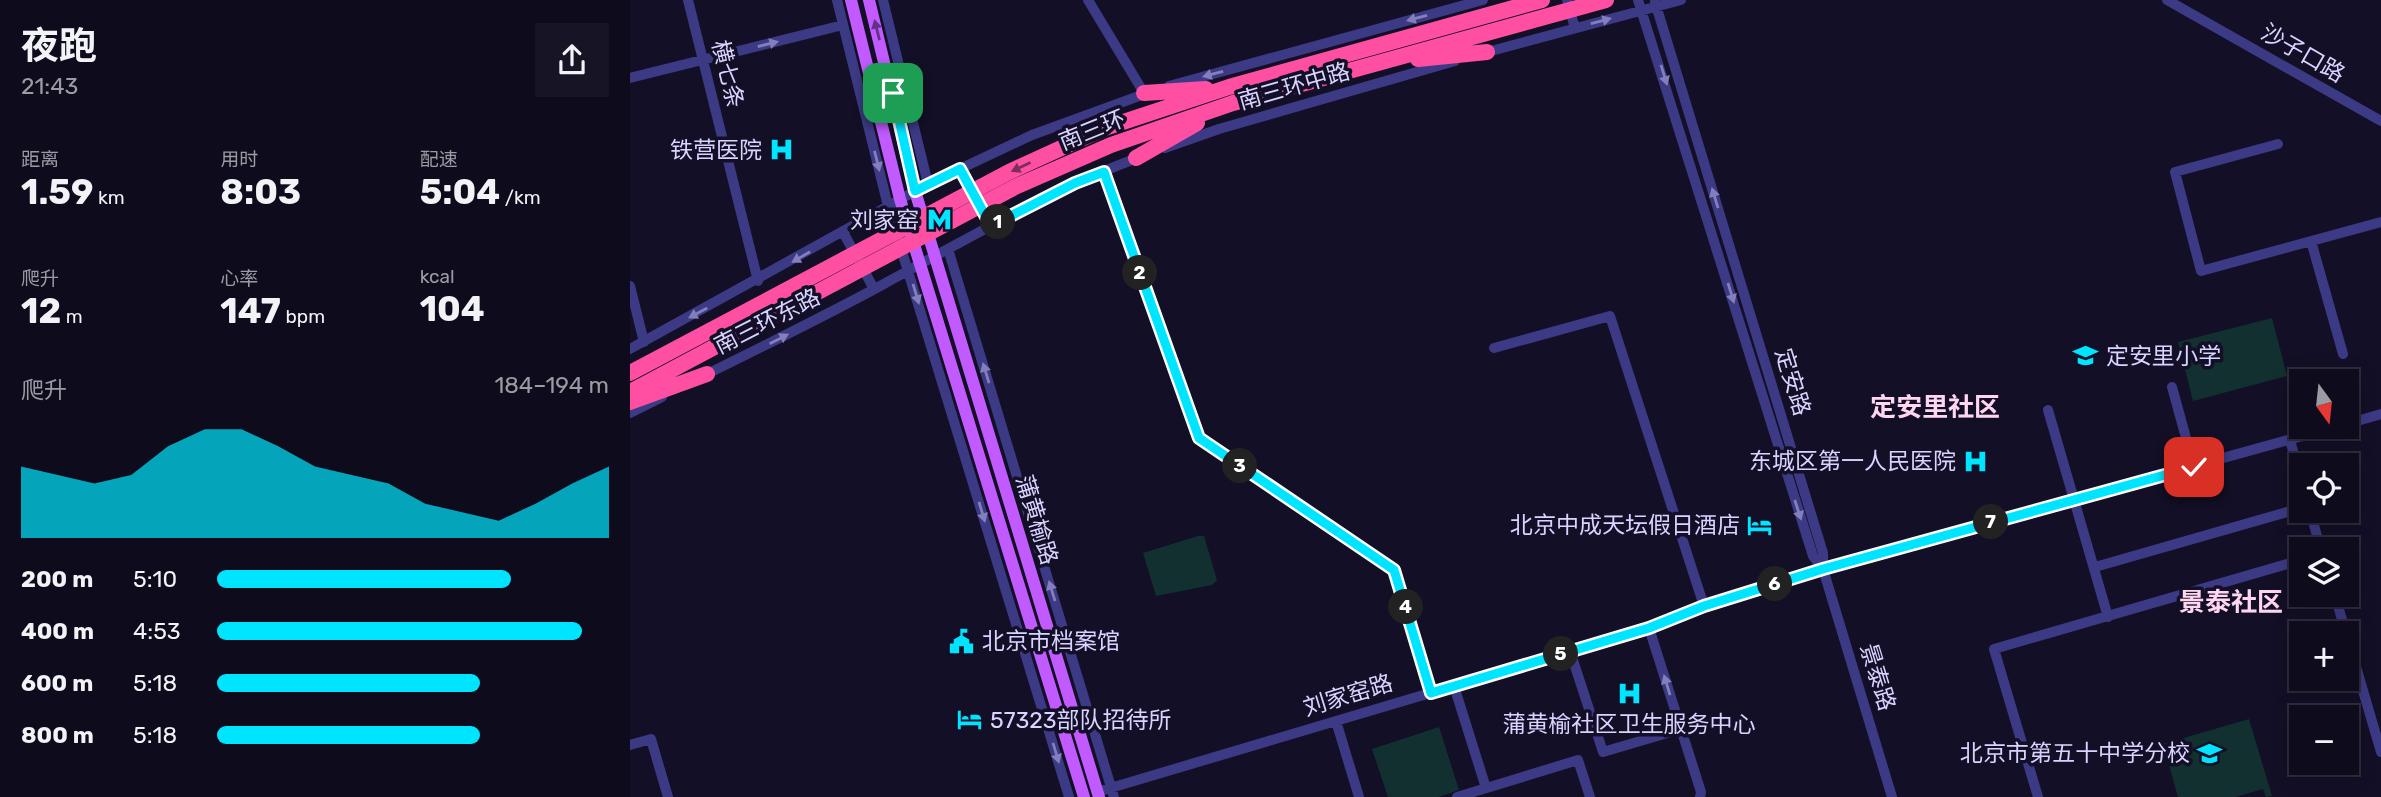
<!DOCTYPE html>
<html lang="zh">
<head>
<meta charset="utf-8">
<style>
	body { margin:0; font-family:Rubik,"Noto Sans SC",sans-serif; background:#171425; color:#f1f3f6; height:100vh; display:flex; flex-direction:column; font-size:26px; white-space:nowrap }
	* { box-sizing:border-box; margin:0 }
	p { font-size:23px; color:#9b9ba3 }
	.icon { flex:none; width:38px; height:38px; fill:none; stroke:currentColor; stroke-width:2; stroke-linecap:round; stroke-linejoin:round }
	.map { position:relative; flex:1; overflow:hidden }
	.side { display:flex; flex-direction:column; background:#0e0b1c; width:630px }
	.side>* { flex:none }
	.needle { width:46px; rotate:165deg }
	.tools { position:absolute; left:1659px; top:369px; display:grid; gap:14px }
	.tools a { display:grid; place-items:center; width:70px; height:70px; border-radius:0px; background:#0e0b1c; box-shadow:0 4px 18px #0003,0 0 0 2px #2e2b3b; font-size:35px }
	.pin { position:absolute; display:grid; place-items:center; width:60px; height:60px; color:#fff; margin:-30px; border-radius:14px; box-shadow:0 4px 10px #0006 }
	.km { position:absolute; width:35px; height:35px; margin:-18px; border-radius:50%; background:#222; color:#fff; font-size:19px; line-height:35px; text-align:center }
	.round { display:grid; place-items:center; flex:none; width:74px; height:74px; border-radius:0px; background:#171425 }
	.head { display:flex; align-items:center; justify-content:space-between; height:119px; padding:0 21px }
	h1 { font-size:38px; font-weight:700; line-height:52px }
	.metrics { display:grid; grid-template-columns:repeat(3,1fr); gap:10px; height:119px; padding:7px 21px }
	.metrics div { display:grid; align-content:center }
	.metrics b { font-size:35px; font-weight:700 }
	.metrics small { font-size:19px; font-weight:400 }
	.metrics p { font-size:19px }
	.chart { height:196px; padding:14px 21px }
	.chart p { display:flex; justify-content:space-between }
	.chart svg { width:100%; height:126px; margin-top:7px; fill:#00e5ff; opacity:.7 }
	ul { padding:0 21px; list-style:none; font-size:23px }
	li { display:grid; grid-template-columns:112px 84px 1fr; align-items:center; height:52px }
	li i { height:18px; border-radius:9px; background:#00e5ff }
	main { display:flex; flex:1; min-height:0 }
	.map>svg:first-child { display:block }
</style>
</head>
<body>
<main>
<section class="side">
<div class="head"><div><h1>夜跑</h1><p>21:43</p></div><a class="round"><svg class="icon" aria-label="share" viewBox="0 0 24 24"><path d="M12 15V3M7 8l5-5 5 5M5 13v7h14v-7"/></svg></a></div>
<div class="metrics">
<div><p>距离</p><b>1.59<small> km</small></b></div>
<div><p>用时</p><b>8:03</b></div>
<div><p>配速</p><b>5:04<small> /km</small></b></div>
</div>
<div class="metrics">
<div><p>爬升</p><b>12<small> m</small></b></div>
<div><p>心率</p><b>147<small> bpm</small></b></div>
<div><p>kcal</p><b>104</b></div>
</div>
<div class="chart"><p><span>爬升</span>184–194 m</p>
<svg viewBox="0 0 160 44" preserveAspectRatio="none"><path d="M0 44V19L10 22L20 25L30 22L40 12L50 6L60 6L70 12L80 19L90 22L100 25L110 32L120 35L130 38L140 32L150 25L160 19V44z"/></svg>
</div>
<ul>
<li><b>200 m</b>5:10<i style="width:75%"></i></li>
<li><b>400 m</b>4:53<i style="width:93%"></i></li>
<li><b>600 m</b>5:18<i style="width:67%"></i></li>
<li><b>800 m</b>5:18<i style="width:67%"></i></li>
</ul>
</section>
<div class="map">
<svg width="1751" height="797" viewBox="0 0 1751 797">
	<rect width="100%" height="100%" fill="#130f26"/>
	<path fill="#12302f" d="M1642,318L1657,376L1563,401L1548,342Z
		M568,536H574L587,580L582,585L526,596L513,553Z
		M1619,719L1642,796L1636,797L1633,789L1606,797H1548L1533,744Z
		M809,727L829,790L809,797H758L742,749Z"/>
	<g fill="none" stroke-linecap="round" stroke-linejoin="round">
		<path stroke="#3d3a85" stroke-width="10" d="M58,0L128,281
			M207,0L258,206L439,797
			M253,0L298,184
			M458,0L514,93
			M937,0L945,28
			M1008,0L1183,556L1193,569
			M1537,0L1751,121
			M1025,2L1193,553V569L1262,797
			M850,54L1051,0
			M0,78L213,25
			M539,86L853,0
			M1648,144L1545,172L1571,271L1751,222
			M535,148L589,129L825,61
			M330,168L361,226
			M474,172L569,438L764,570L801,693
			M213,232L244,289
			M1681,241L1713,354
			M318,249L484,797
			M0,286L14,342
			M864,348L980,316L1074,606
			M0,349L298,184L402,135L520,92
			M71,377C132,347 193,317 252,285C337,239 420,190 510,157
			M1542,387L1564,467
			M1418,410L1478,617
			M0,413L32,397
			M1717,424L1751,414
			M1660,440L1671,480
			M1680,511L1691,550
			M1465,567L1671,508
			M1705,595L1716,634
			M1019,628L1071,792L1070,797
			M1717,636L1751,752
			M940,651L973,752L1051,729
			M824,686L856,788
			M706,721L729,797
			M0,745L21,739L38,797
			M467,792L1019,628L1074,606L1193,569L1705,427
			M827,797L948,760L960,797
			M1408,797L1364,649L1671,560"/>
		<path stroke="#c25bff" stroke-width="12" d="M221,0L270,199L454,797
			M239,0L285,191L469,797"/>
		<path stroke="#ff4fa3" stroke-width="16" d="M788,59L857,52
			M514,93L576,89
			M506,158L567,123
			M0,373L379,172L475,128L599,87L912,0
			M0,392L385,187L481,145L603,103L976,0
			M0,402L77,374"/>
	</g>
	<defs><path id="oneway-solid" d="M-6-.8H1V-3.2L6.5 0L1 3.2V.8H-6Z" transform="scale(1.75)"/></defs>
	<g fill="#837fbc">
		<use href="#oneway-solid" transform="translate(787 18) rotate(165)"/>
		<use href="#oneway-solid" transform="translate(971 21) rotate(-15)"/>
		<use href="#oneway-solid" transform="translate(138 44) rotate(-14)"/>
		<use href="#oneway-solid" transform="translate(583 74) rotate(165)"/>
		<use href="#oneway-solid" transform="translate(1034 75) rotate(73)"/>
		<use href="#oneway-solid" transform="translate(247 161) rotate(76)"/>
		<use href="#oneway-solid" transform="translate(1085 198) rotate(-107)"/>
		<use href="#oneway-solid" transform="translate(171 257) rotate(150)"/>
		<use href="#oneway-solid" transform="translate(1101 293) rotate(73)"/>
		<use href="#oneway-solid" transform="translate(286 294) rotate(73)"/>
		<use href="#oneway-solid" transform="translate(68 313) rotate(152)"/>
		<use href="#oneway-solid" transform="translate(149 339) rotate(-27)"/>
		<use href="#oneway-solid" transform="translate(356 373) rotate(-107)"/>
		<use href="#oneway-solid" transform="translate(1168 510) rotate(72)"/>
		<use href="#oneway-solid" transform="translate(352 512) rotate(73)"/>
		<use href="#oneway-solid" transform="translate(422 591) rotate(-107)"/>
		<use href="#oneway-solid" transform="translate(1037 685) rotate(-107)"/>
		<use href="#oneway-solid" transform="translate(426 753) rotate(73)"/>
	</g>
	<use fill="#623188" href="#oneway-solid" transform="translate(247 30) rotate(-104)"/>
	<use fill="#7d2c5e" href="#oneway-solid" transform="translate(391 167) rotate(155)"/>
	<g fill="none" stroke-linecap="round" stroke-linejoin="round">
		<defs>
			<path id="route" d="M263,93L285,191L330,169L361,226L445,183L474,172L569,438L764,570L801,693L1019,628L1074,606L1193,569L1564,467"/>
		</defs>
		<use href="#route" stroke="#fff" stroke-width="14"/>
		<use href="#route" stroke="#00e5ff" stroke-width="9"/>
	</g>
	<defs>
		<symbol id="hospital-bare" viewBox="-9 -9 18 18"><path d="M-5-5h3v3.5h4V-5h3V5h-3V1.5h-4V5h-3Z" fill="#00e5ff" stroke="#130f26" stroke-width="2.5" paint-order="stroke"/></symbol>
		<symbol id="metro-bare" viewBox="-9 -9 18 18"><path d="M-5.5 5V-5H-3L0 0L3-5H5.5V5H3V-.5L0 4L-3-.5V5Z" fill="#00e5ff" stroke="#130f26" stroke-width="2.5" paint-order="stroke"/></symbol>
		<symbol id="school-bare" viewBox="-9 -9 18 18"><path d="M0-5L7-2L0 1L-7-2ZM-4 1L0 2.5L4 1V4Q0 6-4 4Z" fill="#00e5ff" stroke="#130f26" stroke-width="2.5" paint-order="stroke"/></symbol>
		<symbol id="hotel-bare" viewBox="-9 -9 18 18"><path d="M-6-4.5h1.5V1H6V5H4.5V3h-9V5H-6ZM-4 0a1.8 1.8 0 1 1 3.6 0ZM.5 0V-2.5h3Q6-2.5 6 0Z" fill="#00e5ff" stroke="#130f26" stroke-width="2.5" paint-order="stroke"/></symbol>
		<symbol id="civic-bare" viewBox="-9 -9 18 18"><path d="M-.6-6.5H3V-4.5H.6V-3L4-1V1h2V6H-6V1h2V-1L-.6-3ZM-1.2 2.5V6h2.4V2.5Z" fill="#00e5ff" stroke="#130f26" stroke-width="2.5" paint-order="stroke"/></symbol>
	</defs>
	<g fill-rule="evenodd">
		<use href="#hospital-bare" x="134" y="132" width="35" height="35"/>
		<use href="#metro-bare" x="292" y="202" width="35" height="35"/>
		<use href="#school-bare" x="1438" y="338" width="35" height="35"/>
		<use href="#hospital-bare" x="1328" y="444" width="35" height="35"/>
		<use href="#hotel-bare" x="1112" y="508" width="35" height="35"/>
		<use href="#civic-bare" x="314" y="624" width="35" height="35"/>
		<use href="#hospital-bare" x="982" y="676" width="35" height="35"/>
		<use href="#hotel-bare" x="322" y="702" width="35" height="35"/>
		<use href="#school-bare" x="1562" y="736" width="35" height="35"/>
	</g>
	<g text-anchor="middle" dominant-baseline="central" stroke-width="7" stroke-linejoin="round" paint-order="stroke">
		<g font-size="23" fill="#d9d4ff" stroke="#130f26">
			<text transform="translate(1673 53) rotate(30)">沙子口路</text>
			<text transform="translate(98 74) rotate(76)">横七条</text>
			<text transform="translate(664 86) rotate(-16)">南三环中路</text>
			<text transform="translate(462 130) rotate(-22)">南三环</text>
			<text transform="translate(137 321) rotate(-27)">南三环东路</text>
			<text transform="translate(1163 382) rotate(73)">定安路</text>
			<text transform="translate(407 520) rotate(73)">蒲黄榆路</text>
			<text transform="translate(1248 677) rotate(73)">景泰路</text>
			<text transform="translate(718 695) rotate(-17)">刘家窑路</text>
		</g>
		<g font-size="23" fill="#d9d4ff" stroke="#130f26" text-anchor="end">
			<text x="132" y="150">铁营医院</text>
			<text x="289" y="220">刘家窑</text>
			<text x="1476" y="356" text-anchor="start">定安里小学</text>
			<text x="1326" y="461">东城区第一人民医院</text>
			<text x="1110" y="525">北京中成天坛假日酒店</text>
			<text x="352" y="641" text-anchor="start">北京市档案馆</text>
			<text x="360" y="720" text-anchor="start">57323部队招待所</text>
			<text x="999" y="724" text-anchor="middle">蒲黄榆社区卫生服务中心</text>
			<text x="1560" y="753">北京市第五十中学分校</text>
		</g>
		<g font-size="26" font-weight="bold" fill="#ffd6f0" stroke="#130f26">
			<text x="1305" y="407">定安里社区</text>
			<text x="1601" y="602">景泰社区</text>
		</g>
	</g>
</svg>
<div class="tools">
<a><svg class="needle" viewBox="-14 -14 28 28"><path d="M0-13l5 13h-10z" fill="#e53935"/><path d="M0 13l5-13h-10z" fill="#9b9ba3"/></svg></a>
<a><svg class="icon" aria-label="locate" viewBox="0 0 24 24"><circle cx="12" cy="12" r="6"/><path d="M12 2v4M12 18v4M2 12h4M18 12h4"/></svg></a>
<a><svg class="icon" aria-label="layers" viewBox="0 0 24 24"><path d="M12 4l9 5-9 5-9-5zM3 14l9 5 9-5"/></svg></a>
<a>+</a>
<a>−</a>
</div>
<div class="pin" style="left:263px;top:93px;background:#1e9e55"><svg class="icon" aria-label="arrive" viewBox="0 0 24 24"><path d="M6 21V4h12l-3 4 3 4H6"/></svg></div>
<div class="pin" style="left:1564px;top:467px;background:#d93025"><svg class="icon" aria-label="check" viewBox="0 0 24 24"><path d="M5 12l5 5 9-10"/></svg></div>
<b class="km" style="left:368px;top:222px">1</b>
<b class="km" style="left:510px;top:273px">2</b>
<b class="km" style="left:610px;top:466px">3</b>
<b class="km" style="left:776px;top:607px">4</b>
<b class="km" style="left:931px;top:654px">5</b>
<b class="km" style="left:1145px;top:584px">6</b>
<b class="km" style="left:1361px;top:522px">7</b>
</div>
</main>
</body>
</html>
